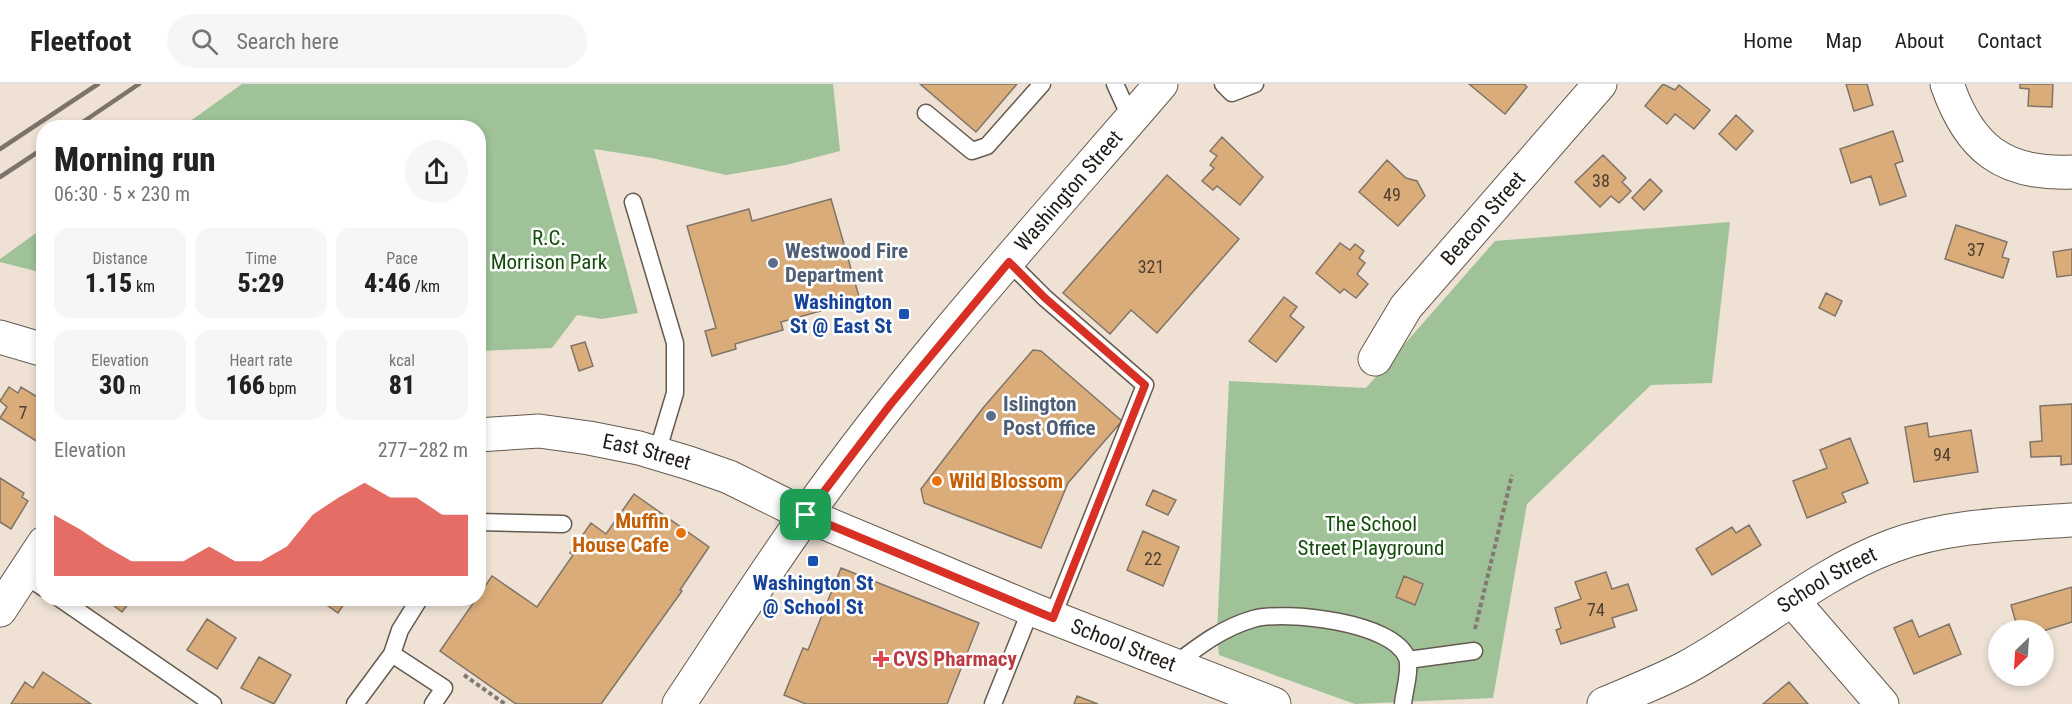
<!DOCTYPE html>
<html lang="en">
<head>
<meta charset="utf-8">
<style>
	body { margin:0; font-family:"Roboto Condensed",sans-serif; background:#f6f6f6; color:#222; height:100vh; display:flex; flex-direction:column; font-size:22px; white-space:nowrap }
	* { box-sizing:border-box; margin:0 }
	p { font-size:20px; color:#767676 }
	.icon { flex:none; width:33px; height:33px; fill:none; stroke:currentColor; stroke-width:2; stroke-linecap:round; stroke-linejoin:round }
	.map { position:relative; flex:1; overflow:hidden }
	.sheet { position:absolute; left:36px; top:36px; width:450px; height:486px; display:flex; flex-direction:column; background:#fff; border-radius:24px; box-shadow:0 3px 9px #0003 }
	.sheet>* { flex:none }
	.needle { width:39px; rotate:205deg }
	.tools { position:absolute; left:1988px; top:536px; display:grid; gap:12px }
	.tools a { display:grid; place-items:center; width:66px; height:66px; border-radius:50%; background:#fff; box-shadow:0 3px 9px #0003; font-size:30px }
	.pin { position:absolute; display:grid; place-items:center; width:51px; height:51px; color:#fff; margin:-26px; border-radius:12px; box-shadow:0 3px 9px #0006 }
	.round { display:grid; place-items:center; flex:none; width:63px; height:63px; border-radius:32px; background:#f6f6f6 }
	.head { display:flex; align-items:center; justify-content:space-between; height:102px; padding:0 18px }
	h1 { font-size:33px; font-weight:800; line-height:45px }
	.figures { display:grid; grid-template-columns:repeat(3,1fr); gap:9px; height:102px; padding:6px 18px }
	.figures div { display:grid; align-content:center; border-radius:15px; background:#f6f6f6; text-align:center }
	.figures b { font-size:26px; font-weight:800 }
	.figures small { font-size:16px; font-weight:400 }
	.figures p { font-size:16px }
	.chart { height:168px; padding:12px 18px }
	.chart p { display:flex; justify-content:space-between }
	.chart svg { width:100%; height:108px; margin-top:6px; fill:#d93025; opacity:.7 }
	header { display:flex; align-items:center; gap:36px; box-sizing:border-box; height:84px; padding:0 30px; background:#fff; border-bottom:2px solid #e0e0e0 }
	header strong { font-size:28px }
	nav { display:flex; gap:33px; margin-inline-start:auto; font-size:21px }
	.search { width:420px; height:54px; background:#f6f6f6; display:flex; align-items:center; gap:15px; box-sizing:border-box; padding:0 21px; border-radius:33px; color:#767676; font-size:22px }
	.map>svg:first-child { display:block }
</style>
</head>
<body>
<header>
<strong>Fleetfoot</strong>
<div class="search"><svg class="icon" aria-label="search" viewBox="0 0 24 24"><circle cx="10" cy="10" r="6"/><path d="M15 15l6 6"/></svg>Search here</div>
<nav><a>Home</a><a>Map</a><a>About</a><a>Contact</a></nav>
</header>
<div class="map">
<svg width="2072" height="620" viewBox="0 0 2072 620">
	<rect width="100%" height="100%" fill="#efe2d5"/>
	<path fill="#9fc299" d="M242,0H833L840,67L786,81L726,91L652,74L594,65L638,229L602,235L577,231L552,264L479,267L478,44L182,43Z
		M1730,138L1712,299L1651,301L1527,420L1493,614L1355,620L1219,571L1217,548L1229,297L1366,304L1495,157Z
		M43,144V189L0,178V175Z"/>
	<path fill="#daac7a" stroke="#807468" stroke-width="1.5" d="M920,0H1017L976,48Z
		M1469,0H1524L1527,3L1505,30Z
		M1663,0L1675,6L1679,1L1710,26L1694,45L1675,30L1667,40L1645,22Z
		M1846,0H1867L1873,21L1854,27Z
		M2020,0H2053L2052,23L2028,22L2029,5L2020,4Z
		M1736,31L1753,47L1736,66L1719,50Z
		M1893,47L1903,77L1895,80L1906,112L1880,121L1871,92L1851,99L1840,65Z
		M1222,53L1263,93L1240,121L1217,102L1213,106L1202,97L1214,84L1210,81L1217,72L1210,67Z
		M1603,71L1626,94L1622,98L1631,107L1619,119L1611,112L1600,123L1575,98Z
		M1387,76L1406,94L1417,97L1425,112L1398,142L1359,108Z
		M1167,91L1239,155L1157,249L1131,226L1110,250L1063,209Z
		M1650,95L1662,107L1644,126L1632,114Z
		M831,115L860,216L781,238L783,246L735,260L736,265L712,272L705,247L716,244L687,142L749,125L752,137Z
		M1956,141L2007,158L2002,173L2009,175L2003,194L1945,175Z
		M1340,159L1350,166L1355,160L1364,167L1359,174L1365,179L1357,190L1368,200L1356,214L1344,205L1340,209L1316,189Z
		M2072,165V191L2057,193L2053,168Z
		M1826,209L1842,217L1835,232L1819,224Z
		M1284,213L1297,223L1290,232L1304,243L1276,278L1249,257Z
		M585,258L593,282L579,287L571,262Z
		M1033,266L1041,267L1122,337L1068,399L1041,464L924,419L921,405L983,324Z
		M9,303L18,309L21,303L44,317V362L0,334L7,323L0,317Z
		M2072,320V380L2061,381V372L2031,373L2030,358L2042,357L2040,322Z
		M1927,339L1929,353L1971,346L1978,388L1914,398L1905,343Z
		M1850,354L1868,399L1842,409L1846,418L1807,434L1793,397L1827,384L1820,366Z
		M0,394L24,409L22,413L28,417L11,445L0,438Z
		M1153,406L1176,416L1168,431L1146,421Z
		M634,410L709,463L680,506L682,507L601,620H516L440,567L492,492L537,523L573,471L570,469L591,439L606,450Z
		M1749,441L1761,461L1712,491L1696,465L1732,443L1736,449Z
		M1143,447L1179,463L1163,502L1127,486Z
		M841,484L979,539L947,620H806L784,611L803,564L808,566Z
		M1606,488L1612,505L1628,500L1637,526L1612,534L1615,543L1561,560L1556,546L1561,544L1555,524L1581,515L1575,498Z
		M1404,492L1423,500L1415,521L1396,513Z
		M2072,503V538L2043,547L2018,546L2011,521Z
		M104,514H133L122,528Z
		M317,514H348L338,529Z
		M207,535L236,554L217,585L187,566Z
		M1912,536L1919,553L1949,540L1961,570L1914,590L1894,544Z
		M259,573L291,591L274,620L241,604Z
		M43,588L91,620H11L25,598L33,604Z
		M1789,598L1808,620H1763Z
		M1077,612L1098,620H1074Z"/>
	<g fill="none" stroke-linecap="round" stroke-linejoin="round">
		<defs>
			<path id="lane" d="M1115,0L1131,35
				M1223,0L1232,9L1255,0
				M926,29L972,67L987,62L1042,0
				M633,118L675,259V309L657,369
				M1009,178L1045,214L1145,301L1052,534
				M478,438L563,440
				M23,490L44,504
				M59,514L213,620
				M392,570L444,604L433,620
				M1408,576L1474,567
				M1174,581C1199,562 1222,544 1253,535C1286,526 1394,538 1407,574C1411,586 1404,608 1403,620
				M355,620L392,570L400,546L420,514
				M993,620L1031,525"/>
			<g id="street">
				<path d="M1947,0C1969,64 2003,91 2072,88"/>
				<path id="s1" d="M1375,275L1406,223L1600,0"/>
				<path d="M1792,516L1882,620"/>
				<path d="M0,526L44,459"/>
				<path id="s2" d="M1604,620C1632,608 1661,597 1687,583C1756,545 1817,490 1892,462C1948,441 2013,440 2072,436"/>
			</g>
			<g id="secondary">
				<path d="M0,253L44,266"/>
				<path id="s3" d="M478,351L539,347L589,354L639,364L689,379L729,393L806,431L1031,525L1274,620"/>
				<path id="s4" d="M679,620C721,557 762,493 806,431C913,280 1040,141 1161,0"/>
			</g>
		</defs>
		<use href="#lane" stroke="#655a4f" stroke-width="19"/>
		<use href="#street" stroke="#655a4f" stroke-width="35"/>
		<use href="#secondary" stroke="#655a4f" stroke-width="35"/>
		<path stroke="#827971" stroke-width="4" stroke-dasharray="4.5 3" stroke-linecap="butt" d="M1475,545L1512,391
			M464,591L505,620"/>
		<use href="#lane" stroke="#fff" stroke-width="16"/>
		<use href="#street" stroke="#fff" stroke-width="33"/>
		<use href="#secondary" stroke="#fff" stroke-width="33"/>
		<path stroke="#7c736b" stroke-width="4.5" d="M74,44L139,0
			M0,65L98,0
			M0,93L44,64"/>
	</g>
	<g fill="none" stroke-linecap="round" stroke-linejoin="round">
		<defs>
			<path id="route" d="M1009,178L1045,214L1145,301L1053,534L806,431L890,321Z"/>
		</defs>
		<use href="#route" stroke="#fff" stroke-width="12"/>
		<use href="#route" stroke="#d93025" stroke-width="8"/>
	</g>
	<g fill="#5c6f8a" stroke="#fff" stroke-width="2">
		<circle cx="773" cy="179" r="6"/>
		<circle cx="991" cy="332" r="6"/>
	</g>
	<g fill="#1a4fb4" stroke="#fff" stroke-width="2">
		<rect x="898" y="224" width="12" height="12" rx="3"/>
		<rect x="807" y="471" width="12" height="12" rx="3"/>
	</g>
	<g fill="#e8710a" stroke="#fff" stroke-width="2">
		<circle cx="937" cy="397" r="6"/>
		<circle cx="681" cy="449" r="6"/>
	</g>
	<path fill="#e0444e" stroke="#fff" stroke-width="2" d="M878 566h6v6h6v6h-6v6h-6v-6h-6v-6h6z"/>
	<g text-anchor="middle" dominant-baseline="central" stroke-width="5" stroke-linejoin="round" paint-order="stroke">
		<g font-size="18" fill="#4e3f30">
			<text x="1601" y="96">38</text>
			<text x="1392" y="110">49</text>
			<text x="1976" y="165">37</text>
			<text x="1151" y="182">321</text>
			<text x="23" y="328">7</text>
			<text x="1942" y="370">94</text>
			<text x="1153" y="474">22</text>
			<text x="1596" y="525">74</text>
		</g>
		<g font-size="21" fill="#201b17" stroke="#fff">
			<text stroke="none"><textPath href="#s4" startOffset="645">Washington Street</textPath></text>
			<text stroke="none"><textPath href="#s1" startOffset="178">Beacon Street</textPath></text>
			<text stroke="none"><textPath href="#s3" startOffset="171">East Street</textPath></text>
			<text stroke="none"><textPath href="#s2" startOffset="256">School Street</textPath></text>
			<text stroke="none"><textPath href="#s3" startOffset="686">School Street</textPath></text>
		</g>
		<g font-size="21" fill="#124e09" stroke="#fff">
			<text x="549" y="154">R.C.<tspan x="549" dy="24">Morrison Park</tspan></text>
			<text x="1371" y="440">The School<tspan x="1371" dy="24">Street Playground</tspan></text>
		</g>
		<g font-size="21" font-weight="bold" fill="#4e5e75" stroke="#fff" text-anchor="start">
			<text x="785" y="167">Westwood Fire<tspan x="785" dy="24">Department</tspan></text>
			<text x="1003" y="320">Islington<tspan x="1003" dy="24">Post Office</tspan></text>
		</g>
		<g font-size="21" font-weight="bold" fill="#164399" stroke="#fff" text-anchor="end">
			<text x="892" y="218">Washington<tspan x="892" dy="24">St @ East St</tspan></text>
			<text x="813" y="499" text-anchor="middle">Washington St<tspan x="813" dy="24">@ School St</tspan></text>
		</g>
		<g font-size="21" font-weight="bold" fill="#c56008" stroke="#fff" text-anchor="start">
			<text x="949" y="397">Wild Blossom</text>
			<text x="669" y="437" text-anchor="end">Muffin<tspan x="669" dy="24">House Cafe</tspan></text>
		</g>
		<g font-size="21" font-weight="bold" fill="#be3a42" stroke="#fff" text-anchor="start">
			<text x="893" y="575">CVS Pharmacy</text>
		</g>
	</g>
</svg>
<div class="tools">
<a><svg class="needle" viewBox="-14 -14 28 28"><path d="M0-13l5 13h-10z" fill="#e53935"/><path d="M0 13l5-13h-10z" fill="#767676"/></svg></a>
</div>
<div class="pin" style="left:806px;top:431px;background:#1e9e55"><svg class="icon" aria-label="arrive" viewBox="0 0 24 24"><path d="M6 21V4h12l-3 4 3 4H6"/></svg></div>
<section class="sheet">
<div class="head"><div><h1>Morning run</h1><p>06:30 · 5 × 230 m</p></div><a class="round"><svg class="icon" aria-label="share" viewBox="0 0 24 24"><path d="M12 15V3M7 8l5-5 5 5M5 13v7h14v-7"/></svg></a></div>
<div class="figures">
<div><p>Distance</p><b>1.15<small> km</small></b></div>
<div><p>Time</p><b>5:29</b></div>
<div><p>Pace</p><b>4:46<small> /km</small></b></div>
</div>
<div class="figures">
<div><p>Elevation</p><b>30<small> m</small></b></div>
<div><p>Heart rate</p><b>166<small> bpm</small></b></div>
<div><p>kcal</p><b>81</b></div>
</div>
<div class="chart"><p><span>Elevation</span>277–282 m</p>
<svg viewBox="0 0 160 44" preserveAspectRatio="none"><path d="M0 44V19L10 25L20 32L30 38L40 38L50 38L60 32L70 38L80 38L90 32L100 19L110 12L120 6L130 12L140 12L150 19L160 19V44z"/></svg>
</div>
</section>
</div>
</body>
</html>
